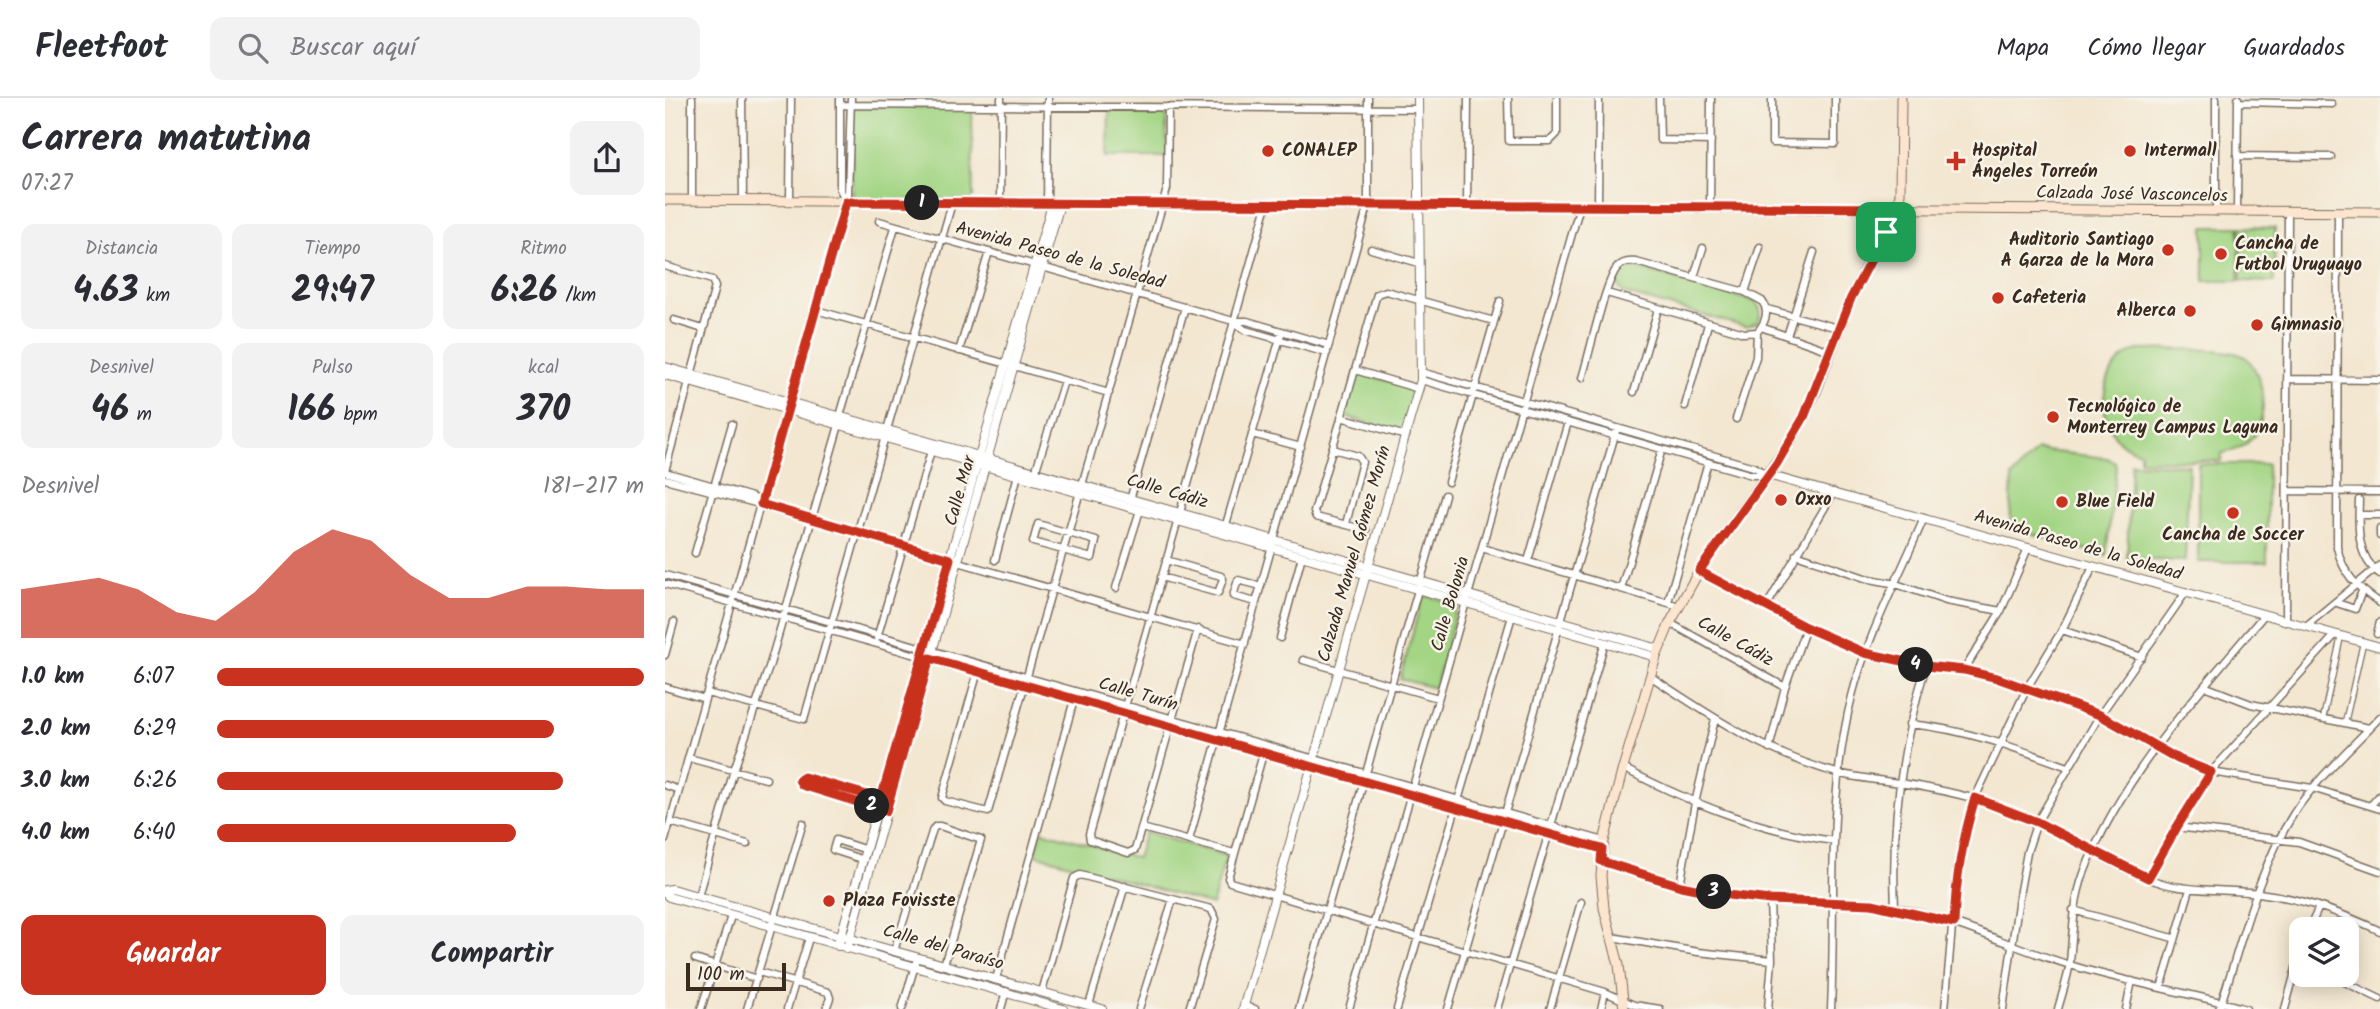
<!DOCTYPE html>
<html lang="es">
<head>
<meta charset="utf-8">
<style>
	body { margin:0; font-family:Kalam,sans-serif; background:#f2f2f3; color:#2b2b33; height:100vh; display:flex; flex-direction:column; font-size:26px; white-space:nowrap }
	* { box-sizing:border-box; margin:0 }
	p { font-size:23px; color:#7c7c81 }
	.icon { flex:none; width:38px; height:38px; fill:none; stroke:currentColor; stroke-width:2; stroke-linecap:round; stroke-linejoin:round }
	.map { position:relative; flex:1; overflow:hidden }
	.side { display:flex; flex-direction:column; background:#fff; width:665px }
	.side>* { flex:none }
	.controls { position:absolute; left:1624px; top:819px; display:grid; gap:14px }
	.controls a { display:grid; place-items:center; width:70px; height:70px; border-radius:14px; background:#fff; box-shadow:0 4px 18px #0003; font-size:35px }
	.scale { position:absolute; left:21px; bottom:18px; width:100px; box-sizing:border-box; padding-left:7px; border:4px solid #3b2a1e; border-top:0; font-size:19px; line-height:24px; white-space:nowrap; color:#3b2a1e; -webkit-text-stroke:5px #f7f3e8; paint-order:stroke }
	.pin { position:absolute; display:grid; place-items:center; width:60px; height:60px; color:#fff; margin:-30px; border-radius:14px; box-shadow:0 4px 10px #0006 }
	.km { position:absolute; width:35px; height:35px; margin:-18px; border-radius:50%; background:#222; color:#fff; font-size:19px; line-height:35px; text-align:center }
	.round { display:grid; place-items:center; flex:none; width:74px; height:74px; border-radius:14px; background:#f2f2f3 }
	.head { display:flex; align-items:center; justify-content:space-between; height:119px; padding:0 21px }
	h1 { font-size:38px; font-weight:700; line-height:52px }
	.stats { display:grid; grid-template-columns:repeat(3,1fr); gap:10px; height:119px; padding:7px 21px }
	.stats div { display:grid; align-content:center; border-radius:14px; background:#f2f2f3; text-align:center }
	.stats b { font-size:35px; font-weight:700 }
	.stats small { font-size:19px; font-weight:400 }
	.stats p { font-size:19px }
	.chart { height:196px; padding:14px 21px }
	.chart p { display:flex; justify-content:space-between }
	.chart svg { width:100%; height:126px; margin-top:7px; fill:#c8321e; opacity:.7 }
	.primary-button { display:flex; gap:14px; margin-top:auto; padding:14px 21px }
	.primary-button a { flex:1; height:80px; border-radius:14px; background:#c8321e; color:#fff; font-size:28px; font-weight:700; line-height:80px; text-align:center }
	.primary-button a+a { background:#f2f2f3; color:#2b2b33 }
	ul { padding:0 21px; list-style:none; font-size:23px }
	li { display:grid; grid-template-columns:112px 84px 1fr; align-items:center; height:52px }
	li i { height:18px; border-radius:9px; background:#c8321e }
	header { display:flex; align-items:center; gap:42px; box-sizing:border-box; height:98px; padding:0 35px; background:#fff; border-bottom:2px solid #e1e1e2 }
	header strong { font-size:33px }
	nav { display:flex; gap:38px; margin-inline-start:auto; font-size:24px }
	.search { width:490px; height:63px; background:#f2f2f3; display:flex; align-items:center; gap:18px; box-sizing:border-box; padding:0 24px; border-radius:14px; color:#7c7c81; font-size:26px }
	main { display:flex; flex:1; min-height:0 }
	.map>svg:first-child { display:block }
</style>
</head>
<body>
<header>
<strong>Fleetfoot</strong>
<div class="search"><svg class="icon" aria-label="search" viewBox="0 0 24 24"><circle cx="10" cy="10" r="6"/><path d="M15 15l6 6"/></svg>Buscar aquí</div>
<nav><a>Mapa</a><a>Cómo llegar</a><a>Guardados</a></nav>
</header>
<main>
<section class="side">
<div class="head"><div><h1>Carrera matutina</h1><p>07:27</p></div><a class="round"><svg class="icon" aria-label="share" viewBox="0 0 24 24"><path d="M12 15V3M7 8l5-5 5 5M5 13v7h14v-7"/></svg></a></div>
<div class="stats">
<div><p>Distancia</p><b>4.63<small> km</small></b></div>
<div><p>Tiempo</p><b>29:47</b></div>
<div><p>Ritmo</p><b>6:26<small> /km</small></b></div>
</div>
<div class="stats">
<div><p>Desnivel</p><b>46<small> m</small></b></div>
<div><p>Pulso</p><b>166<small> bpm</small></b></div>
<div><p>kcal</p><b>370</b></div>
</div>
<div class="chart"><p><span>Desnivel</span>181–217 m</p>
<svg viewBox="0 0 160 44" preserveAspectRatio="none"><path d="M0 44V27L10 25L20 23L30 27L40 35L50 38L60 28L70 14L80 6L90 10L100 22L110 30L120 30L130 26L140 26L150 27L160 27V44z"/></svg>
</div>
<ul>
<li><b>1.0 km</b>6:07<i style="width:100%"></i></li>
<li><b>2.0 km</b>6:29<i style="width:79%"></i></li>
<li><b>3.0 km</b>6:26<i style="width:81%"></i></li>
<li><b>4.0 km</b>6:40<i style="width:70%"></i></li>
</ul>
<div class="primary-button"><a>Guardar</a><a>Compartir</a></div>
</section>
<div class="map">
<svg width="1715" height="911" viewBox="0 0 1715 911">
	<rect width="100%" height="100%" fill="#f7f3e8"/>
	<filter id="ink" filterUnits="userSpaceOnUse"><feTurbulence type="fractalNoise" baseFrequency=".0143" numOctaves="2"/><feDisplacementMap in="SourceGraphic" scale="14" xChannelSelector="R" yChannelSelector="G"/><feConvolveMatrix kernelMatrix="1 2 1 2 8 2 1 2 1" color-interpolation-filters="sRGB"/></filter>
	<filter id="wash" filterUnits="userSpaceOnUse"><feTurbulence type="fractalNoise" baseFrequency=".00686" numOctaves="4" result="noise"/><feDisplacementMap in="SourceGraphic" scale="28" xChannelSelector="R" yChannelSelector="G"/><feGaussianBlur stdDeviation="1.57" result="paint"/><feColorMatrix in="noise" values="0 0 0 0 0 0 0 0 0 0 0 0 0 0 0 0 0 1.4 0 .05"/><feComposite in="paint" operator="in"/></filter>
	<g filter="url(#wash)">
		<rect width="100%" height="100%" fill="#f3e7d1"/>
		<path fill="#a3d584" stroke="#6f8051" stroke-width="2" d="M187,8L307,10L308,102L184,103L187,91Z
			M444,11L501,12L502,58H443Z
			M1539,129H1574V183H1539Z
			M1576,129L1610,130L1609,184L1576,183Z
			M964,168L1090,204C1097,211 1097,217 1092,225L1081,229L961,196C948,188 951,174 964,168Z
			M1473,252C1496,252 1562,248 1580,259C1587,263 1591,274 1594,281C1604,315 1595,350 1557,355L1556,363L1475,362V354C1427,343 1428,266 1473,252Z
			M691,274L752,291L740,336L679,318Z
			M1372,352L1442,360L1450,364L1451,370L1441,458L1345,429L1347,379Z
			M1466,365L1524,367L1520,463L1462,461Z
			M1533,366H1602V464H1533Z
			M758,497L793,506L770,590L735,581Z
			M377,733L472,760L480,734L561,758L547,807L370,756Z"/>
	</g>
	<g filter="url(#ink)">
		<g fill="none" stroke-linecap="round" stroke-linejoin="round">
			<defs>
				<path id="pedestrian" d="M1658,621L1676,538
					M1680,625L1698,545"/>
				<path id="minor" d="M77,0L78,103
					M175,0V91L181,104
					M843,0L844,43H885L892,36V0
					M994,0L995,42L1046,43
					M1107,0V45L1170,46V0
					M1573,4L1667,6
					M175,7L753,11
					M1572,58L1666,59
					M27,102V0
					M125,103L126,0
					M335,105L336,0
					M382,106L383,0
					M802,107L803,0
					M933,108L934,0
					M1045,109L1046,0
					M1551,114V0
					M1572,114L1573,0
					M1673,114L1672,449C1678,477 1692,489 1715,505
					M214,123L568,223H582L664,247
					M706,151L754,165
					M0,168L47,182L50,189L0,373
					M1029,179L1038,150
					M1080,194L1095,149
					M1102,211L1173,230
					M151,212L444,295
					M9,222L38,231
					M568,223L580,232L662,255
					M1096,229L1165,253
					M1122,238L1149,154
					M294,253L324,154
					M690,272L754,291
					M756,274L1089,369L1103,377
					M917,280C924,258 940,184 952,170C957,164 964,163 971,164L1080,194L1097,203C1105,214 1100,225 1092,234L1079,235L942,195
					M1622,281L1715,282
					M756,282L1087,377H1101
					M969,294L993,211
					M1020,308L1043,226
					M175,318L230,129
					M676,319L741,338
					M1071,321L1091,259L1092,234
					M587,336L636,349
					M668,351L693,358L697,364L681,426
					M0,374L87,399L104,410L580,546
					M369,378L399,283
					M0,381L94,406
					M783,384L835,203
					M1622,393L1715,394
					M465,402L520,209
					M1694,402C1693,428 1691,459 1715,476
					M1694,417H1715
					M373,426L431,443L427,460L368,444Z
					M560,430L617,233
					M1715,431V438
					M701,432L651,419L649,414L712,196L721,193L829,223
					M817,450L1014,508
					M30,455L67,326
					M1131,456L1200,480L1231,486L1281,503L1336,513
					M330,462L353,377
					M863,463L903,324
					M1034,473L1141,529L1200,555L1229,562L1299,572L1332,580L1435,617L1491,650L1546,674L1647,690L1715,711
					M0,477L939,743
					M496,479L553,495L558,481L556,478L501,462
					M0,486L937,751
					M451,490L475,412
					M956,491L997,351
					M591,504L568,498L573,482L596,488
					M1003,504L1043,364
					M1672,505L1690,511L1697,493
					M1101,509L1169,394
					M1621,523L1623,114
					M1005,525L1120,589
					M1641,528L1715,467
					M533,531L470,752L463,755L425,742L424,736L602,107
					M1397,532L1477,559
					M1712,536L1715,524
					M212,540L266,353
					M615,540L637,458
					M0,557L9,524
					M638,562L773,600
					M1299,572L1336,513L1363,450
					M313,573L277,700L280,703L323,714L502,91L503,9
					M985,578C1045,618 1102,656 1172,675C1193,680 1214,682 1235,685C1273,691 1311,699 1347,713C1400,733 1445,770 1500,786C1531,794 1563,791 1594,795C1636,800 1677,815 1715,833
					M1539,588L1586,606L1704,630
					M0,589L40,601
					M42,595L139,621L287,105
					M1244,626C1300,631 1351,650 1403,669
					M1104,651L1120,589L1141,529
					M598,656L563,780L565,784L940,894L969,907L995,911
					M24,660L101,681
					M958,670C1024,704 1094,733 1169,743
					M0,687L14,692
					M219,702L139,679L134,682L137,687L221,713
					M1706,707L1715,697
					M840,715L952,330
					M5,724L82,746
					M1512,729L1634,744L1715,773
					M477,730L569,755
					M0,742L183,96L186,0
					M524,742L703,108V0
					M199,762L168,752L171,742L202,752
					M936,763C991,780 1044,796 1101,802C1143,806 1187,801 1229,809C1290,821 1346,849 1405,867C1463,885 1523,894 1581,911
					M1483,780L1512,729L1546,674L1670,537
					M1015,787L1030,705L1050,621
					M33,798L69,672L105,566L174,327
					M1230,809C1226,726 1236,648 1261,568
					M1408,812L1508,840
					M1644,831L1654,809
					M947,839L1033,854L1107,862
					M229,853L268,731L271,728H275L316,742L279,867
					M30,861L92,881
					M94,874L163,894L165,900L161,911
					M1665,877L1715,901
					M331,881L409,602
					M1496,890L1525,791
					M377,894L409,780L415,777L546,811L551,821L524,911
					M424,907L460,788
					M579,908L590,911
					M36,911L66,818
					M82,911L138,725
					M122,911L144,840
					M237,911L251,864
					M336,911L341,893
					M474,911L508,801
					M634,911L780,397
					M684,911L915,108
					M732,911L847,518
					M783,911L838,723
					M832,911L940,544
					M885,911L916,804
					M936,911L940,894
					M1103,911L1107,862L1105,802
					M1166,911C1171,807 1161,700 1187,598C1202,538 1235,477 1259,420
					M1280,911L1291,782L1297,744L1310,700L1362,590L1397,532L1428,469
					M1338,911L1355,792L1362,754L1372,724L1435,617L1521,494
					M1393,911C1397,896 1403,880 1405,864C1408,833 1408,805 1419,775C1454,681 1535,593 1599,517
					M1461,911L1467,883
					M1554,911C1577,845 1591,775 1629,715C1653,679 1686,650 1715,619
					M1620,911L1636,852"/>
				<path id="tertiary" d="M0,269L994,551
					M0,277L991,559
					M1103,377L1715,549
					M0,792L7,791L437,911
					M0,795L4,799L398,911
					M173,848L387,106
					M182,851L395,106
					M578,911L756,282L753,0"/>
				<path id="secondary" d="M0,102L1715,114
					M959,911L954,867L939,810L936,778L939,743L958,670L991,559L1005,525L1034,473L1127,341L1151,294L1186,200L1199,172L1230,118L1235,96L1236,0"/>
			</defs>
			<use href="#pedestrian" stroke="#7b6c5d" stroke-width="7"/>
			<use href="#minor" stroke="#7b6c5d" stroke-width="9"/>
			<use href="#tertiary" stroke="#7b6c5d" stroke-width="10"/>
			<use href="#secondary" stroke="#7b6c5d" stroke-width="11"/>
			<use href="#pedestrian" stroke="#fff" stroke-width="4.5"/>
			<use href="#minor" stroke="#fff" stroke-width="6"/>
			<use href="#tertiary" stroke="#fff" stroke-width="8"/>
			<use href="#secondary" stroke="#fce5cf" stroke-width="9"/>
		</g>
	</g>
	<g fill="none" stroke-linecap="round" stroke-linejoin="round" filter="url(#ink)">
		<defs>
			<path id="route" d="M181,104L1233,110L1186,200L1139,319L1112,365L1034,473L1140,529L1200,555L1261,568L1299,572L1332,580L1435,617L1513,661L1546,674L1512,729L1483,780L1372,724L1310,700C1297,744 1291,779 1289,825L1207,806L1105,802L1055,796L1016,788L936,763L937,751L265,560L221,713L137,687L134,682L139,679L216,701L285,461L96,406Z"/>
		</defs>
		<use href="#route" stroke="#fff" stroke-width="14"/>
		<use href="#route" stroke="#c8321e" stroke-width="9"/>
	</g>
	<g fill="#c8321e" stroke="#f7f3e8" stroke-width="2.5">
		<circle cx="603" cy="53" r="7"/>
		<circle cx="1465" cy="53" r="7"/>
		<path d="M1287.5 52.5h7v7h7v7h-7v7h-7v-7h-7v-7h7z"/>
		<circle cx="1503" cy="152" r="7"/>
		<circle cx="1556" cy="156" r="7"/>
		<circle cx="1333" cy="200" r="7"/>
		<circle cx="1525" cy="213" r="7"/>
		<circle cx="1592" cy="227" r="7"/>
		<circle cx="1388" cy="319" r="7"/>
		<circle cx="1116" cy="402" r="7"/>
		<circle cx="1397" cy="404" r="7"/>
		<circle cx="1568" cy="415" r="7"/>
		<circle cx="164" cy="803" r="7"/>
	</g>
	<g text-anchor="middle" dominant-baseline="central" stroke-width="5" stroke-linejoin="round" paint-order="stroke">
		<g font-size="18" font-weight="bold" fill="#3b2a1e" stroke="#f7f3e8" text-anchor="start">
			<text x="617" y="53">CONALEP</text>
			<text x="1307" y="53">Hospital<tspan x="1307" dy="21">Ángeles Torreón</tspan></text>
			<text x="1479" y="53">Intermall</text>
			<text x="1489" y="142" text-anchor="end">Auditorio Santiago<tspan x="1489" dy="21">A Garza de la Mora</tspan></text>
			<text x="1570" y="146">Cancha de<tspan x="1570" dy="21">Futbol Uruguayo</tspan></text>
			<text x="1347" y="200">Cafeteria</text>
			<text x="1511" y="213" text-anchor="end">Alberca</text>
			<text x="1606" y="227">Gimnasio</text>
			<text x="1402" y="309">Tecnológico de<tspan x="1402" dy="21">Monterrey Campus Laguna</tspan></text>
			<text x="1130" y="402">Oxxo</text>
			<text x="1411" y="404">Blue Field</text>
			<text x="1568" y="437" text-anchor="middle">Cancha de Soccer</text>
			<text x="178" y="803">Plaza Fovisste</text>
		</g>
		<g font-size="18" fill="#3b2a1e" stroke="#f7f3e8">
			<text transform="translate(1467 97) rotate(1)">Calzada José Vasconcelos</text>
			<text transform="translate(395 158) rotate(15)">Avenida Paseo de la Soledad</text>
			<text transform="translate(296 393) rotate(-74)">Calle Mar</text>
			<text transform="translate(502 394) rotate(16)">Calle Cádiz</text>
			<text transform="translate(1413 448) rotate(16)">Avenida Paseo de la Soledad</text>
			<text transform="translate(690 456) rotate(-74)">Calzada Manuel Gómez Morín</text>
			<text transform="translate(786 506) rotate(-74)">Calle Bolonia</text>
			<text transform="translate(1070 544) rotate(29)">Calle Cádiz</text>
			<text transform="translate(473 597) rotate(16)">Calle Turín</text>
			<text transform="translate(278 850) rotate(16)">Calle del Paraíso</text>
		</g>
	</g>
</svg>
<div class="controls">
<a><svg class="icon" aria-label="layers" viewBox="0 0 24 24"><path d="M12 4l9 5-9 5-9-5zM3 14l9 5 9-5"/></svg></a>
</div>
<div class="scale">100 m</div>
<div class="pin" style="left:1221px;top:134px;background:#1e9e55"><svg class="icon" aria-label="arrive" viewBox="0 0 24 24"><path d="M6 21V4h12l-3 4 3 4H6"/></svg></div>
<b class="km" style="left:257px;top:105px">1</b>
<b class="km" style="left:207px;top:708px">2</b>
<b class="km" style="left:1049px;top:794px">3</b>
<b class="km" style="left:1251px;top:567px">4</b>
</div>
</main>
</body>
</html>
